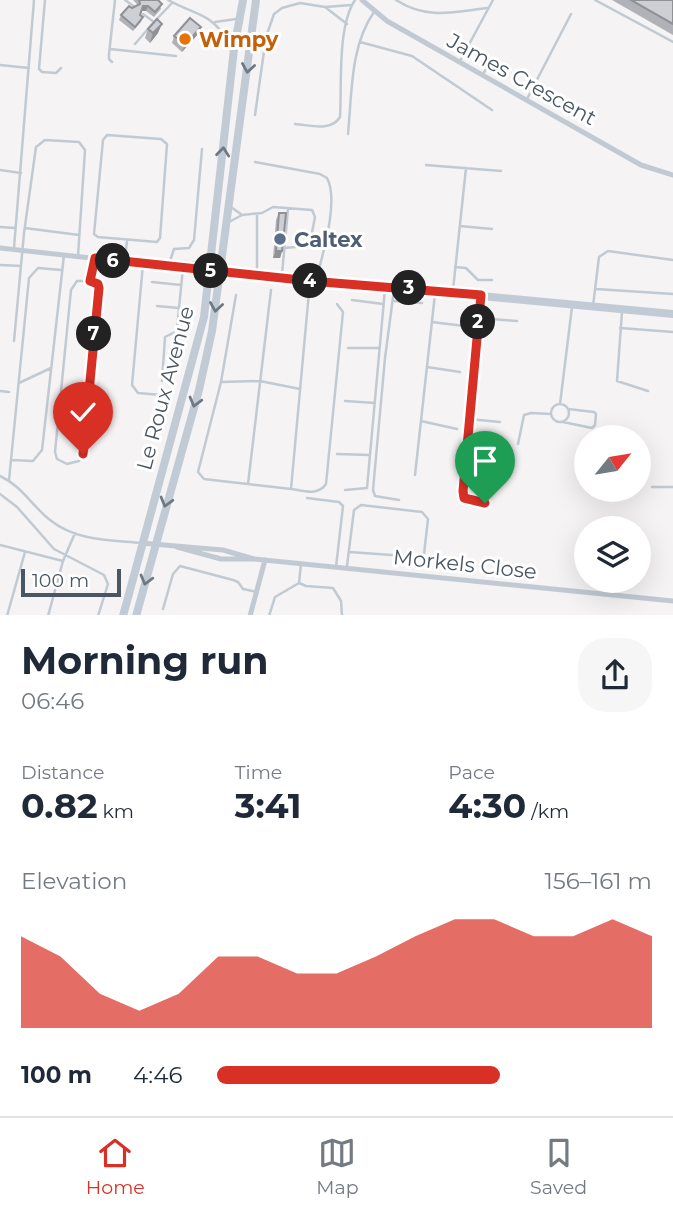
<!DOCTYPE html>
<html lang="en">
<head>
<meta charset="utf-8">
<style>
	body { margin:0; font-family:Montserrat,sans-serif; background:#f6f6f7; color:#1f2937; height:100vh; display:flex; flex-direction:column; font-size:26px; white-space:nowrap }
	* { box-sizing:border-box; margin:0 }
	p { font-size:23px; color:#747a83 }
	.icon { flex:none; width:38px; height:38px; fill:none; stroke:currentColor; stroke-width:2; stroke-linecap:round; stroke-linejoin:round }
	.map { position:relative; height:615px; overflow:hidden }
	.panel { display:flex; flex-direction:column; background:#fff; flex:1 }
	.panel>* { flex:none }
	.needle { width:46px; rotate:60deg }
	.buttons { position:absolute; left:574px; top:425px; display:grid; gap:14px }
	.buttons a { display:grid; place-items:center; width:77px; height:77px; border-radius:50%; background:#fff; box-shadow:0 7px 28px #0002; font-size:35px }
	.scale { position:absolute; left:21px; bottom:18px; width:100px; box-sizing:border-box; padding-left:7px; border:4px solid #4a5661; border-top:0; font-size:19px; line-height:24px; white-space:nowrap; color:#4a5661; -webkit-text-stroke:5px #fff; paint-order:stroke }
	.pin { position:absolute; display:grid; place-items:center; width:60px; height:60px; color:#fff; margin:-72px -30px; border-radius:50% 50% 50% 0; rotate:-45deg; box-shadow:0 0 7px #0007 }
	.pin .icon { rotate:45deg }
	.km { position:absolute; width:35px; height:35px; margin:-18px; border-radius:50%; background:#222; color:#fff; font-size:19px; line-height:35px; text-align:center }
	.round { display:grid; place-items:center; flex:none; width:74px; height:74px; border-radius:28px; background:#f6f6f7 }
	.summary { display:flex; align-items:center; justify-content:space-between; height:119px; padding:0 21px }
	h1 { font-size:38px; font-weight:700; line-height:52px }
	.stats { display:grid; grid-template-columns:repeat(3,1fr); gap:10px; height:119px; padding:7px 21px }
	.stats div { display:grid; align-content:center }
	.stats b { font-size:35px; font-weight:700 }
	.stats small { font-size:19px; font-weight:400 }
	.stats p { font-size:19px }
	.chart { height:196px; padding:14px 21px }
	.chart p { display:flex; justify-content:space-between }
	.chart svg { width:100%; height:126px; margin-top:7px; fill:#d93025; opacity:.7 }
	ul { padding:0 21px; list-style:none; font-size:23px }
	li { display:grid; grid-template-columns:112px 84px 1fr; align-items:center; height:52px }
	li i { height:18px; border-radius:9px; background:#d93025 }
	.menu { display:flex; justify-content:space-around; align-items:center; height:98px; border-top:2px solid #e0e1e3; background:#fff; font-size:19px; color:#747a83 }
	.menu a { display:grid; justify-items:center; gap:4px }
	.menu .selected { color:#d93025 }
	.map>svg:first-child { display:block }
</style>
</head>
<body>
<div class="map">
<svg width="673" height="616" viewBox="0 0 673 616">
	<rect width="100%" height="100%" fill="#f5f3f3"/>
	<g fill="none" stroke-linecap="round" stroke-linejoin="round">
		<path stroke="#c1cad2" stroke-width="2.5" d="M45,0L39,69L42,72L56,73L61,68
			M125,0L135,7
			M168,0C199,17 210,11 231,45
			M396,0C427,20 453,12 488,8
			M595,0L673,42
			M325,7L347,24
			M143,14L154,22L172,3
			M215,22L236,19
			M360,42L412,56L492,110
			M135,44L154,22
			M110,49L176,56
			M460,61L493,0
			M112,62L109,59V54L115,0
			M0,65L29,68
			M483,74L492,59
			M527,99L571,14
			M255,115L266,37L274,14L282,8L300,3L325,7L352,5
			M295,124C310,125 331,132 340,117C342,85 337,27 355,0
			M348,134C352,94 350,46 374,12
			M107,135L161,139L167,144L160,238L157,242L98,237L94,234L103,140Z
			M255,162L320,174L327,178C339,200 323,253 317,277
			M426,165L501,171
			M0,170L21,173
			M231,207L242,215
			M229,222L242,215L262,213L273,207L312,210L315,217L310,243L305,246L285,248
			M460,226L492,229
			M0,227L15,228
			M25,228L79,235
			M14,248L34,0
			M125,258L127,241
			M170,261L174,249L189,248L194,240L202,149
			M143,264L132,385L138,393L161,395
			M0,265L21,266
			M455,267L466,268L478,280H492
			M257,270V214
			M282,274L288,209
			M90,281H77L71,290L55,452L57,459L67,464L79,461L84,454L99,288L97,283L90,281L95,258
			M152,282L181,285
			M596,289L673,294
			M394,290L385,358L373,490L375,496L399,500
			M453,290L466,168
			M236,295L221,382L198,472L204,479L291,489L310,281
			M480,298L463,491L464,497L485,503
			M352,300L383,304
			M394,301L422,303
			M157,306L179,308
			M593,306L599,257L608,251L673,260
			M622,312L617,381L648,391
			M478,318L517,321
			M432,322L464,326
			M620,328L673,332
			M14,341L24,233L36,147L45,140L79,142L85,150L78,256
			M348,348H379
			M427,367L460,372
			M162,381L165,337L175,332L177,328L183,268
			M221,382L260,381L300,389
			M19,383L51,368
			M0,391L9,392
			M345,401L375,403
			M560,404L572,307
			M551 413a9 9 0 1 1 18 0a9 9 0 1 1-18 0Z
			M469,419L500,422
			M421,421L457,429
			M563,422L592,428L595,425L596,414L594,412L568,409
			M518,444L524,415L531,413L551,414
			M337,454L370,455
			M11,460L33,461L42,450L64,255
			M415,475L435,294
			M0,476C22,486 32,506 50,520C76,541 110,540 141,543
			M9,480L29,278L38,268L62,270
			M248,484L271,290
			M652,487H673
			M292,489C304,491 318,496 326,484L343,312L337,304
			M345,490L367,488L385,289
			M0,494L17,507L54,549L104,575L108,584L98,616
			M307,498L339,502L343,506L336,567
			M0,545L63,561
			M347,566L354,510L361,505L422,512L428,519L424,554L420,557L349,552
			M299,583L301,564
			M163,609L173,574L180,566L233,580L238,582L243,589L257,592
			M7,616L25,552
			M48,616L63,561L75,533
			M269,616L275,597L299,583L306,586L333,588L341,601L342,616"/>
		<path stroke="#c1cad2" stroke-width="5" d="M362,0L387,21L641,165L673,175
			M0,248L209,271
			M104,257L210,265
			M141,543L223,550L254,559
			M177,547L221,559H254L673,601
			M250,616L265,560"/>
		<path stroke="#c1cbd6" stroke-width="8" d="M216,271L673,314
			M123,616L204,317L234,49L243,0
			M136,616L199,390L212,331L256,0"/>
	</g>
	<path fill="#b0b2b7" d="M133,0H158L161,9L154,17L146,11H141L140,15L143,17L141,22L133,31L119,20L121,15L138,5Z
		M612,0H673V35Z
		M201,27L198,34L182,52L172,43L174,36Z
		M148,29L158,33L150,43L145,38Z
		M279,213L282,251L280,258H273L276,220Z"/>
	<path fill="#909195" d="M143,6H148L146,11H141Z
		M162,24L158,33L150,43L153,33Z
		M201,27L198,34L182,52L185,45Z
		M276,251H282L280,258H273Z"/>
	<path fill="#cdcfd5" stroke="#909195" stroke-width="2" d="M139,0H158L162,4L155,12L148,6H143L140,15L143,17L135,27L121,15L129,6L132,8L140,4Z
		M631,0H673V24Z
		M190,18L201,27L185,45L174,36Z
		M157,19L162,24L153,33L148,29Z
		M279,213H286L282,251H276Z"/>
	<defs><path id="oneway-chevron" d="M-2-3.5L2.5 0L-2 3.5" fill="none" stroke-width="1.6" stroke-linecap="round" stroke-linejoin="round" transform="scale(1.75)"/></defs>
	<g stroke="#6e7984">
		<use href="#oneway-chevron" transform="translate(248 68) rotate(99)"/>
		<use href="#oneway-chevron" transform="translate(223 152) rotate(-84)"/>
		<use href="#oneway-chevron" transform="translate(216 307) rotate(99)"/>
		<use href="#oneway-chevron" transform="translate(195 402) rotate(105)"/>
		<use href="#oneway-chevron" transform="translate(166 502) rotate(106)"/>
		<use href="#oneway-chevron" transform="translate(146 580) rotate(105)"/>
	</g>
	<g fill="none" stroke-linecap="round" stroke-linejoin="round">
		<defs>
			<path id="route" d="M83,454L99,288L98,284L90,281L95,258L310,281L481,295L463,491L464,498L485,503"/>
		</defs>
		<use href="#route" stroke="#fff" stroke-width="14"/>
		<use href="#route" stroke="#d93025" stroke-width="9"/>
	</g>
	<circle fill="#e8710a" stroke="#fff" stroke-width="2.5" cx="185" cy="39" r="7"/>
	<circle fill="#5c6f8a" stroke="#fff" stroke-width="2.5" cx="280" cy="239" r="7"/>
	<g text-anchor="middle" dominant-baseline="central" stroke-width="6" stroke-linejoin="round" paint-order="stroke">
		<g font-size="21" font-weight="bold" fill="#c56008" stroke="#fff" text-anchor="start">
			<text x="199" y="39">Wimpy</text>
		</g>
		<g font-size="21" fill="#4a5661" stroke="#fff">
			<text transform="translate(522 79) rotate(29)">James Crescent</text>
			<text transform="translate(165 388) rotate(-75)">Le Roux Avenue</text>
			<text transform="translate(465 564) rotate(6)">Morkels Close</text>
		</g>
		<g font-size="21" font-weight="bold" fill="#4e5e75" stroke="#fff" text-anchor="start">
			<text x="294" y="239">Caltex</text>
		</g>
	</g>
</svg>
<div class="buttons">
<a><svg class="needle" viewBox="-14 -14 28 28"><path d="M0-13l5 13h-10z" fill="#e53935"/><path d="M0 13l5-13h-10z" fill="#747a83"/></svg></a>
<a><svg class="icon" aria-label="layers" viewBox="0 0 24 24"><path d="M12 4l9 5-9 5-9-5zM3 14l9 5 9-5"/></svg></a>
</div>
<div class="scale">100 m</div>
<div class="pin" style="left:485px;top:503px;background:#1e9e55"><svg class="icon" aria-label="arrive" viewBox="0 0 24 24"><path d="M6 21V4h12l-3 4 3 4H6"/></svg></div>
<div class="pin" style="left:83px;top:454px;background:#d93025"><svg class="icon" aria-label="check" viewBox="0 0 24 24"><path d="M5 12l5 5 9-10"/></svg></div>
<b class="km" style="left:478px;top:322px">2</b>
<b class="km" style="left:409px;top:288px">3</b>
<b class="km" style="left:310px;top:281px">4</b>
<b class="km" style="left:211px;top:271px">5</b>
<b class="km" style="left:113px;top:261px">6</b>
<b class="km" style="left:94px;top:334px">7</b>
</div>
<section class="panel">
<div class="summary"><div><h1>Morning run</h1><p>06:46</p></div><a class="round"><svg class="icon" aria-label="share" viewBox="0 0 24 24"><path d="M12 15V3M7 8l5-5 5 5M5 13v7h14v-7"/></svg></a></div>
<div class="stats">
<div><p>Distance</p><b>0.82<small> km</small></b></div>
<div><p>Time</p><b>3:41</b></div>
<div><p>Pace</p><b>4:30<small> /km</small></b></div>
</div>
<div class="chart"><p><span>Elevation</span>156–161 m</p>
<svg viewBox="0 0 160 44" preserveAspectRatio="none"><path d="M0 44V12L10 19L20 32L30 38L40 32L50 19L60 19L70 25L80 25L90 19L100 12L110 6L120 6L130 12L140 12L150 6L160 12V44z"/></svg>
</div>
<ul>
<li><b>100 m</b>4:46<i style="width:65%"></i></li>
</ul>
</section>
<nav class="menu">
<a class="selected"><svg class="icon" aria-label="home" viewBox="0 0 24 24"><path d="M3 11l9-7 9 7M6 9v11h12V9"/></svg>Home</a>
<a><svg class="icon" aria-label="map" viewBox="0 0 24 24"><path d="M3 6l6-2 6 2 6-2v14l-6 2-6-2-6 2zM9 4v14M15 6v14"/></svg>Map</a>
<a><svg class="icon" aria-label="saved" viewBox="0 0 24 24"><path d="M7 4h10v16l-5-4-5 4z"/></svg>Saved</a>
</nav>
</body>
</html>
